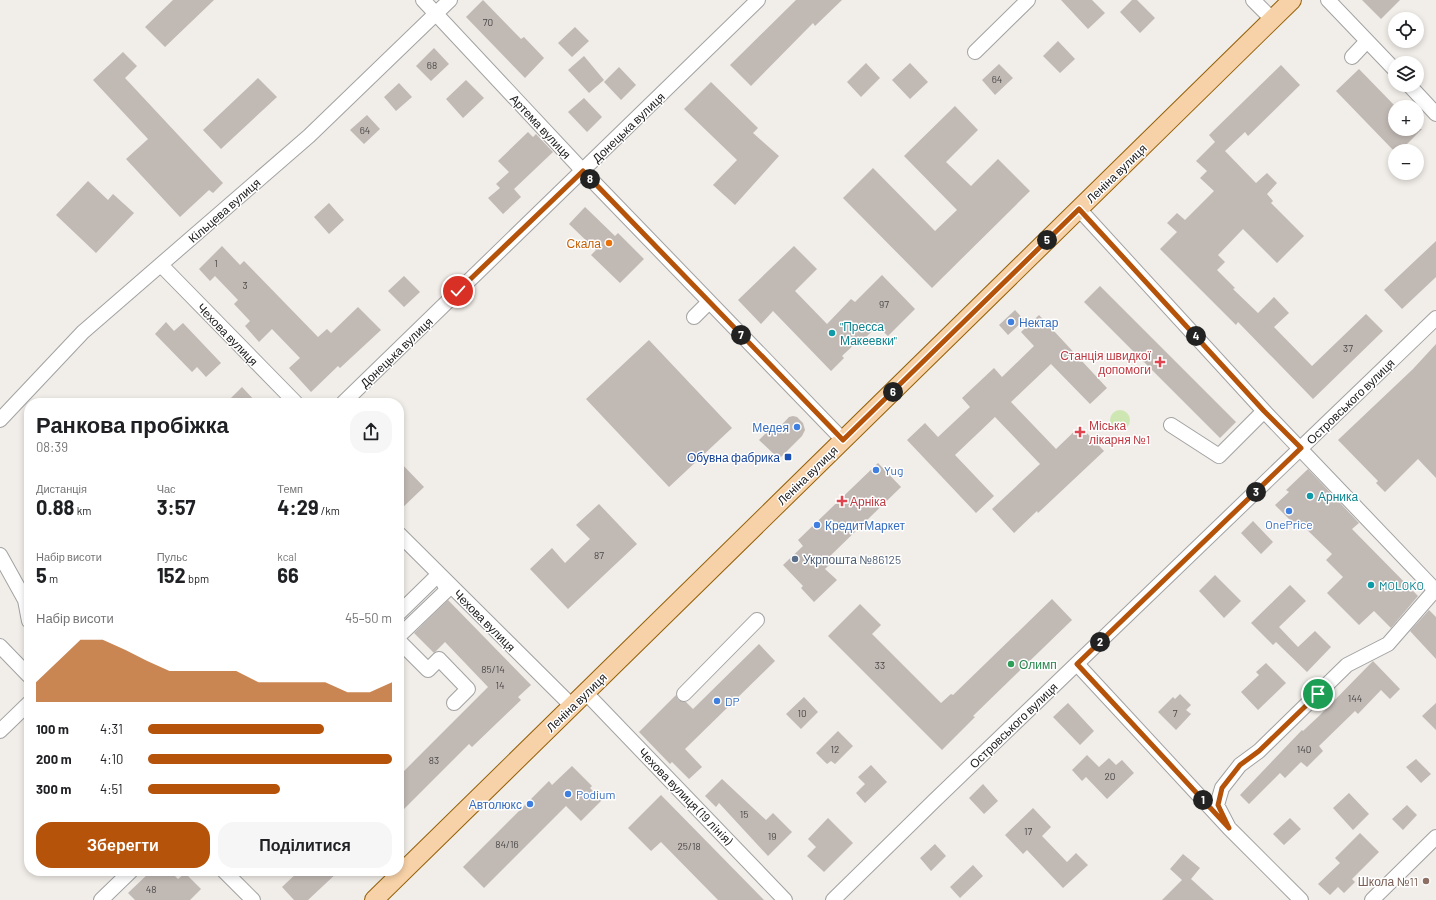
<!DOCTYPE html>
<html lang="uk">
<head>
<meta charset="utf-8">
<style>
	body { margin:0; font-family:Barlow,sans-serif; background:#f6f6f6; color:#202124; height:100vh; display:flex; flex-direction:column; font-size:15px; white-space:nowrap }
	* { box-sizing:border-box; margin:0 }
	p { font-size:13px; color:#757577 }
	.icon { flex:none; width:22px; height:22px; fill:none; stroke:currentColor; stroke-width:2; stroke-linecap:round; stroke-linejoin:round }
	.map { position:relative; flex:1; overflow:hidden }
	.panel { position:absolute; left:24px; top:398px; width:380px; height:478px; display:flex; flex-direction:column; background:#fff; border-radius:16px; box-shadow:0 2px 6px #0003 }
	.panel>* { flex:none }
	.buttons { position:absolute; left:1388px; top:12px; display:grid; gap:8px }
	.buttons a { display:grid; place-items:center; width:36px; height:36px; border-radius:50%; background:#fff; box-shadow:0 2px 6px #0003; font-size:20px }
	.pin { position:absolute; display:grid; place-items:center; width:34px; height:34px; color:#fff; margin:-17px; border:2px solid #fff; border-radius:50%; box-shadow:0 1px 4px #0007 }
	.km { position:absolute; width:20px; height:20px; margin:-10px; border-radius:50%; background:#222; color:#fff; font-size:11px; line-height:20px; text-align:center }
	.round { display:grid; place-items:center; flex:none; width:42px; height:42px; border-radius:16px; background:#f6f6f6 }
	.overview { display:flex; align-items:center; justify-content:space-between; height:68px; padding:0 12px }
	h1 { font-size:22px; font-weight:700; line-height:30px }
	.stats { display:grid; grid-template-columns:repeat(3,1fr); gap:6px; height:68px; padding:4px 12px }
	.stats div { display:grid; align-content:center }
	.stats b { font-size:20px; font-weight:700 }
	.stats small { font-size:11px; font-weight:400 }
	.stats p { font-size:11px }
	.chart { height:112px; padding:8px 12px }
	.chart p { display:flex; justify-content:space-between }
	.chart svg { width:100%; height:72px; margin-top:4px; fill:#b45309; opacity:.7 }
	.action { display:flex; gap:8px; margin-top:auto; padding:8px 12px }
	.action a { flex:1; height:46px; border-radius:16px; background:#b45309; color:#fff; font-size:16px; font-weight:700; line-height:46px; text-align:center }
	.action a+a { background:#f6f6f6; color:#202124 }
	ul { padding:0 12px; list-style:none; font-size:13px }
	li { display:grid; grid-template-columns:64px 48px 1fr; align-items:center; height:30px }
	li i { height:10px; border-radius:5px; background:#b45309 }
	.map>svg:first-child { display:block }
</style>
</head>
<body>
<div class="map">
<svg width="1436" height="900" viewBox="0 0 1436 900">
	<rect width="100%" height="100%" fill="#f1ede8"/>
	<path fill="#cee7b2" d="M1110 420a10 10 0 1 1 20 0a10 10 0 1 1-20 0Z"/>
	<path fill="#c1b9b4" d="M173,0H214L165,47L145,27Z
		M483,0L521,39L524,37L544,58L525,78L466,17Z
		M796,0H842L815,26L813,23L751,86L730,65Z
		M1061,0H1092L1105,13L1088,29Z
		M1132,0H1137L1155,18L1140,33L1120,12Z
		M1362,0H1400L1381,19Z
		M575,27L589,41L572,57L558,43Z
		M1058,41L1075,59L1060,73L1043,56Z
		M434,48L449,64L431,81L416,66Z
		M123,52L137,66L125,78L223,183L213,193L209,190L180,217L126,159L148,139L93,80Z
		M584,56L604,80L589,93L568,70Z
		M866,63L880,78L861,97L847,82Z
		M910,63L928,82L910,99L892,80Z
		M999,64L1013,78L995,95L982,80Z
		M1281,65L1300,85L1248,136L1245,132L1225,151L1256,183L1267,173L1277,183L1267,194L1273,201L1271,203L1304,236L1277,263L1243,229L1218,255L1225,262L1217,270L1235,288L1233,289L1258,313L1274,297L1289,313L1274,327L1312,366L1366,314L1383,331L1313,399L1238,322L1236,325L1160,249L1177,232L1167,223L1177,213L1185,220L1214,191L1200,178L1207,171L1196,161L1215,142L1209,135Z
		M619,67L636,85L621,100L604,82Z
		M1359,69L1395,106V129H1422L1400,151L1395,152L1336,91Z
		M258,78L277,97L221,149L203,130Z
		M466,80L484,98L463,118L446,99Z
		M711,82L758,128L753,133L779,156L735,205L713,185L737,160L684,109Z
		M399,83L412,97L396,111L384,97Z
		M584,98L602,117L587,132L568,112Z
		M955,106L978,130L946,162L971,186L998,159L1030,191L932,288L843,198L873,168L935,231L957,210L904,156Z
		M367,115L380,129L364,144L350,130Z
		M528,132L533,137L536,134L553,152L514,189L521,197L503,214L488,198L500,188L496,184L509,172L498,161Z
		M88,181L108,200L113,194L134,213L96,253L56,215Z
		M329,203L344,220L329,234L314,217Z
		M585,207L615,236L618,233L644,259L620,283L591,255L596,250L569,224Z
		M1436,241V277L1402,309L1384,290Z
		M222,246L240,265L244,261L318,337L327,329L331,333L358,307L381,330L340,368L338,366L311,392L289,368L300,358L272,329L259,342L245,326L250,321L234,304L238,300L215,276L210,281L199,269Z
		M794,246L817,269L795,291L827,324L851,299L855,302L882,275L915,309L888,336L877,326L863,340L861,338L842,356L844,358L831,371L773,311L761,324L738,300Z
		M404,276L420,292L404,307L388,291Z
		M1100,286L1236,422L1220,438L1084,302Z
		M1015,310L1024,320L1008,335L999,325Z
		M1039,315L1107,388L1090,404L1051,364L1011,402L1056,449L1080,426L1104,451L1038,513L1037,511L1014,533L992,509L1040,464L995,417L955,455L994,496L976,513L907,440L925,423L938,437L970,407L962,398L994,368L1002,377L1034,346L1021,332Z
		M166,322L174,331L183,323L221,363L206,377L197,367L192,372L155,334Z
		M649,340L732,428L669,487L586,399Z
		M1436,344V478L1418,459L1385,492L1376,483L1378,481L1338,440L1413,369Z
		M242,387L257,403H226Z
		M793,416L797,417L803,423L805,430L802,436L779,459L759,440L772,427L776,431L789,417Z
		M399,461L424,487L399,511Z
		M878,463L901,487L825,561L829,565L825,569L837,580L814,602L801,588L803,586L783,565L803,546L798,540Z
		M1308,469L1359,523L1352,529L1418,596L1391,628L1374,611L1359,625L1327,593L1343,577L1326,560L1332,554L1299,522L1295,525L1275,505L1289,492L1286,490Z
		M599,504L637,544L568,609L530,569L552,548L565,563L590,539L576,525Z
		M1253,521L1273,542L1261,554L1241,533Z
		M1215,575L1241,601L1224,618L1199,591Z
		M1290,585L1306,601L1279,627L1298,647L1315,631L1331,647L1307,672L1276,642L1273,645L1251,623Z
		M1052,599L1072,620L973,716L975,717L942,750L828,636L860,604L881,625L872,634L941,703L951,694L953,695Z
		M448,600L531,685L518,697L521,700L472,747L469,744L399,814V776L488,687L445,642L434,653L414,633Z
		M1429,610L1436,617V659L1410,631Z
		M759,644L775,661L685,749L702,767L689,779L672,762L670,764L639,732L676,695L678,700L686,702L693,709Z
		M1373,661L1400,689L1390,699L1381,690L1358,714L1355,711L1319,746L1323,751L1307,767L1301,762L1285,778L1280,773L1249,804L1240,795L1302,730L1303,731L1320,715Z
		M1266,663L1286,683L1258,710L1241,692L1259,675L1256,672Z
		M1180,694L1191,705L1186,710L1191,714L1176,730L1158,712L1173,697L1175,699Z
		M804,697L818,712L801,729L786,714Z
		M1068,703L1094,731L1080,745L1053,717Z
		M1436,703V730L1422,716Z
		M838,731L853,746L835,764L831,761L827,764L816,753Z
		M1087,755L1099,767L1109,758L1116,765L1122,760L1134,773L1107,799L1086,777L1082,781L1072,770Z
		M1416,759L1431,774L1421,783L1406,767Z
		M871,765L887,782L865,803L856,793L865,784L858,777Z
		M572,766L592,786L590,788L602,800L581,821L566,806L484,888L463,867L549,781L552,785Z
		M722,779L766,820L773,813L792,832L768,856L719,803L716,807L705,796Z
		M983,784L998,801L984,814L969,798Z
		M1349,793L1369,814L1353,830L1333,808Z
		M661,795L764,900H718L661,842L651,851L628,828Z
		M1407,805L1417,815L1403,830L1392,819Z
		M1033,808L1051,827L1042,836L1067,862L1076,853L1088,865L1063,888L1027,850L1023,854L1005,835Z
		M828,818L853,843L824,872L807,856L816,847L808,839Z
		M1290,818L1301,829L1284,845L1273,834Z
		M1360,833L1379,852L1352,879L1355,882L1344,893L1338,887L1330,895L1318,884L1340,863L1335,858Z
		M935,844L946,856L931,871L920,858Z
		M1183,854L1200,868L1191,879L1214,900H1162L1182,880L1170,869Z
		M973,865L983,876L960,898L950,887Z
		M151,871H170L178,879L185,873L201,889L190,900H135L128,893Z
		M299,871H339L308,900H294L282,887Z"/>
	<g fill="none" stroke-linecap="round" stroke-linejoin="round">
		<defs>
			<path id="minor" d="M423,0L583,171L843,440
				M1253,0L1272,19
				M1328,0L1395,70
				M975,52L1028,0
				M1352,57L1367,41
				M1409,85L1436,114
				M1079,209L1264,411L1436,591
				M161,265L296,403
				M694,317L709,302
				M343,403L758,0
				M0,420L83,332L309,136L450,0
				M1171,425L1219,456L1264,411
				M399,534L572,706
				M0,555L25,600L29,621
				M399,613L439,574L447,590L399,636
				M399,641L428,670L439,659L468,689L454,703
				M0,646L29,676
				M1077,664L1229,828L1301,900
				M586,693L785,900
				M684,694L757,620
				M0,731L29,703
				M1229,828L1217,805L1222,788L1240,765L1259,751L1347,665L1388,644L1435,590
				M224,871L253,900
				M101,900L131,871
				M833,900L934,801L1436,318
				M1372,900L1436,837"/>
			<path id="major" d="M374,900L1292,0"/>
		</defs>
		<use href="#minor" stroke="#a2a2a2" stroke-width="16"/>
		<use href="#major" stroke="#946109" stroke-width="20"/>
		<use href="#minor" stroke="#fff" stroke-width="14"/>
		<use href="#major" stroke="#f7d1a7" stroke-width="18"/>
	</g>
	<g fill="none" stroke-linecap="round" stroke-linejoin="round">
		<defs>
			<path id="route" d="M458,291L583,171L843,440L1079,209L1264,411L1301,448L1077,664L1229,828L1218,805L1222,788L1240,765L1259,751L1318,694"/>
		</defs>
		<use href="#route" stroke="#fff" stroke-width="8"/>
		<use href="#route" stroke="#b45309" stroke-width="5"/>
	</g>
	<circle fill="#e8710a" stroke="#fff" stroke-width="1.5" cx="609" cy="243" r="4"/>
	<g fill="#3f7fe0" stroke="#fff" stroke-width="1.5">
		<circle cx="1011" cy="322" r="4"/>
		<circle cx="797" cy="427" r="4"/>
		<circle cx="876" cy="470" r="4"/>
		<circle cx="1289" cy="511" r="4"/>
		<circle cx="817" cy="525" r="4"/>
		<circle cx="717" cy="701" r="4"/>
		<circle cx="568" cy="794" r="4"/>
		<circle cx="530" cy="804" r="4"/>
	</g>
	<g fill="#0f9aa8" stroke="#fff" stroke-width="1.5">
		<circle cx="832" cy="333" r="4"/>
		<circle cx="1310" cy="496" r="4"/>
		<circle cx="1371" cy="585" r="4"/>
	</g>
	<g fill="#e0444e" stroke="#fff" stroke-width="1.5">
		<path d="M1158 356h4v4h4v4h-4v4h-4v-4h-4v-4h4z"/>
		<path d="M1078 426h4v4h4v4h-4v4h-4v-4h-4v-4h4z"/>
		<path d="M840 495h4v4h4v4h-4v4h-4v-4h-4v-4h4z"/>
	</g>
	<rect fill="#1a4fb4" stroke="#fff" stroke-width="1.5" x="784" y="453" width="8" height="8" rx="2"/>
	<circle fill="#5c6f8a" stroke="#fff" stroke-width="1.5" cx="795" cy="559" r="4"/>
	<circle fill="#2e9e5b" stroke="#fff" stroke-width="1.5" cx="1011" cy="664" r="4"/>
	<circle fill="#8d6e63" stroke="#fff" stroke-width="1.5" cx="1426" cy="881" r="4"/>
	<g text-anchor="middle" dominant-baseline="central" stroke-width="3" stroke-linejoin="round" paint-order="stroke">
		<g font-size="10" fill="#494746">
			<text x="488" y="22">70</text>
			<text x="432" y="65">68</text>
			<text x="997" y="79">64</text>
			<text x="365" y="130">64</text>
			<text x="216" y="263">1</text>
			<text x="245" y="285">3</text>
			<text x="884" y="304">97</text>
			<text x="1348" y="348">37</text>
			<text x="599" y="555">87</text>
			<text x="880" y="665">33</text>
			<text x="493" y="669">85/14</text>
			<text x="500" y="685">14</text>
			<text x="1355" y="698">144</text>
			<text x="802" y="713">10</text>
			<text x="1175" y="713">7</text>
			<text x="835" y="749">12</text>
			<text x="1304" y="749">140</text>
			<text x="434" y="760">83</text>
			<text x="1110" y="776">20</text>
			<text x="744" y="814">15</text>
			<text x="1028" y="831">17</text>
			<text x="772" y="836">19</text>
			<text x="507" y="844">84/16</text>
			<text x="689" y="846">25/18</text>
			<text x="151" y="889">48</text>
		</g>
		<g font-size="12" fill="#212121" stroke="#fff">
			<text transform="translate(541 126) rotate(47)">Артема вулиця</text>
			<text transform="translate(628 127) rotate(-44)">Донецька вулиця</text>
			<text transform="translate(1116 173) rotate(-44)">Леніна вулиця</text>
			<text transform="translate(224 210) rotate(-41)">Кільцева вулиця</text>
			<text transform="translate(228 334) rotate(46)">Чехова вулиця</text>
			<text transform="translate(396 352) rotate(-44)">Донецька вулиця</text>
			<text transform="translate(1350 401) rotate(-44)">Островського вулиця</text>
			<text transform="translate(807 475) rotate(-44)">Леніна вулиця</text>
			<text transform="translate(485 620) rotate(45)">Чехова вулиця</text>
			<text transform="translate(576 702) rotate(-44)">Леніна вулиця</text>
			<text transform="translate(1013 725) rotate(-44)">Островського вулиця</text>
			<text transform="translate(686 796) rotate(46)">Чехова вулиця (19 лiнiя)</text>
		</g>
		<g font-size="12" fill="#c56008" stroke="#fff" text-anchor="end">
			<text x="601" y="243">Скала</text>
		</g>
		<g font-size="12" fill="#366cbe" stroke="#fff" text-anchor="start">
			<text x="1019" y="322">Нектар</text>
			<text x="789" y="427" text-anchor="end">Медея</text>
			<text x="884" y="470">Yug</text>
			<text x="1289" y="524" text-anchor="middle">OnePrice</text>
			<text x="825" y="525">КредитМаркет</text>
			<text x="725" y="701">DP</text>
			<text x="576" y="794">Podium</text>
			<text x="522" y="804" text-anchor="end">Автолюкс</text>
		</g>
		<g font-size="12" fill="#0d838f" stroke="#fff" text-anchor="start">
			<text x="840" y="326">"Пресса<tspan x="840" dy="14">Макеевки"</tspan></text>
			<text x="1318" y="496">Арника</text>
			<text x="1379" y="585">MOLOKO</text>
		</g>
		<g font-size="12" fill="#be3a42" stroke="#fff" text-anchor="start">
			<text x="1151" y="355" text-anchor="end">Станція швидкої<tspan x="1151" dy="14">допомоги</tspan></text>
			<text x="1089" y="425">Міська<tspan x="1089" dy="14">лікарня №1</tspan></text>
			<text x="850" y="501">Арніка</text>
		</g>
		<g font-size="12" fill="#164399" stroke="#fff" text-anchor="end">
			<text x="780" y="457">Обувна фабрика</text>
		</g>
		<g font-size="12" fill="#4e5e75" stroke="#fff" text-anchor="start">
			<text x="803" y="559">Укрпошта №86125</text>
		</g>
		<g font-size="12" fill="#27864d" stroke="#fff" text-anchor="start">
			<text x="1019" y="664">Олимп</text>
		</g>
		<g font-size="12" fill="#785e54" stroke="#fff" text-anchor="end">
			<text x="1418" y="881">Школа №11</text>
		</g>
	</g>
</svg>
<div class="buttons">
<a><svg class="icon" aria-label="locate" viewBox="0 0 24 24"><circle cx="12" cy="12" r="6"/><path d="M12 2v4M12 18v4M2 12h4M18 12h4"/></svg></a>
<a><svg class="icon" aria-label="layers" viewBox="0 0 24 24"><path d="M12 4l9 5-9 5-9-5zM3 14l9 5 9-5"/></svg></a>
<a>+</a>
<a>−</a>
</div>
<div class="pin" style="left:1318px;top:694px;background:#1e9e55"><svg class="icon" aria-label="arrive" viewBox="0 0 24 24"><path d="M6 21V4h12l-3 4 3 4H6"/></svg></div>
<div class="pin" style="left:458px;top:291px;background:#d93025"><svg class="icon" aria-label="check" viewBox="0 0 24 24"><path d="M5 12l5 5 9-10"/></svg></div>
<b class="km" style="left:1203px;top:800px">1</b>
<b class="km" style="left:1100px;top:642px">2</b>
<b class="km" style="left:1256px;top:492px">3</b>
<b class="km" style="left:1196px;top:336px">4</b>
<b class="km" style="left:1047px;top:240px">5</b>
<b class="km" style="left:893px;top:392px">6</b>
<b class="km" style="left:741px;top:335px">7</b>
<b class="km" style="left:590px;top:179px">8</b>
<section class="panel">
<div class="overview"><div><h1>Ранкова пробіжка</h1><p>08:39</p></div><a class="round"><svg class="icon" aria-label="share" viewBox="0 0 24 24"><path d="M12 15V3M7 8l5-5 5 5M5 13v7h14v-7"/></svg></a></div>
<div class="stats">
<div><p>Дистанція</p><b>0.88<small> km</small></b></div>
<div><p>Час</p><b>3:57</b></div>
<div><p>Темп</p><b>4:29<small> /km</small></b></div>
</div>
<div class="stats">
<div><p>Набір висоти</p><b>5<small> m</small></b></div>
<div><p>Пульс</p><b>152<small> bpm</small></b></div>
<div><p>kcal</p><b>66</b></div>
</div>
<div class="chart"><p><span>Набір висоти</span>45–50 m</p>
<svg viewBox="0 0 160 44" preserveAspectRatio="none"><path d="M0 44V32L10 19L20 6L30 6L40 12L50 19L60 25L70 25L80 25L90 25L100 32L110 32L120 32L130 32L140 38L150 38L160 32V44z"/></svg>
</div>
<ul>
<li><b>100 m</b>4:31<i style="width:72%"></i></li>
<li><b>200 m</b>4:10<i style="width:100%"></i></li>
<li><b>300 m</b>4:51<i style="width:54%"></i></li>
</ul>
<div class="action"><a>Зберегти</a><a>Поділитися</a></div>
</section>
</div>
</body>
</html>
